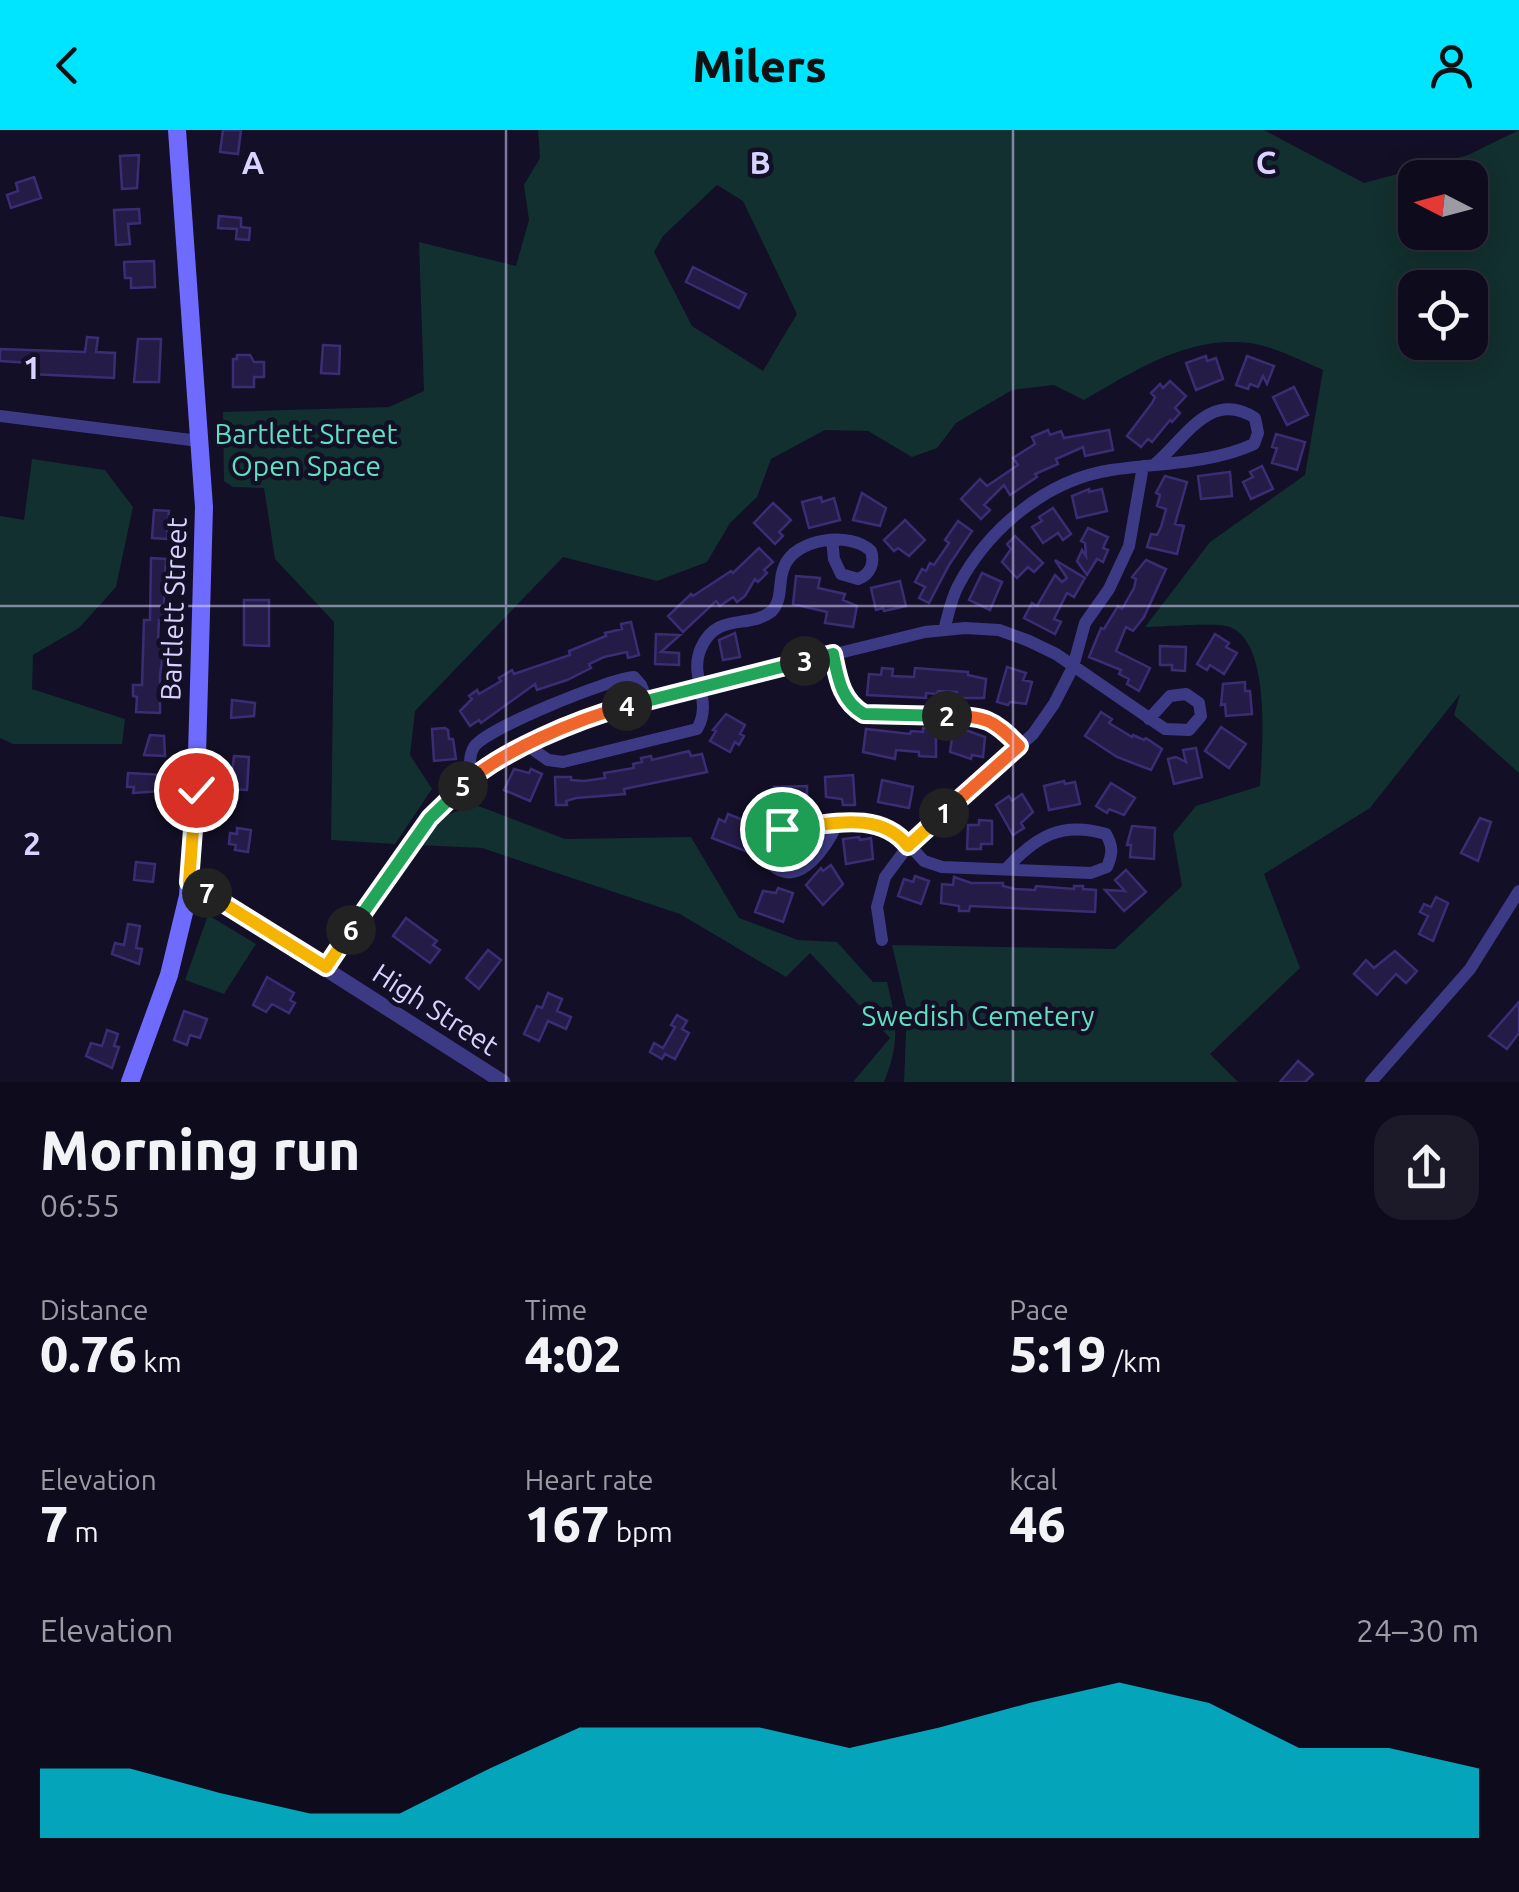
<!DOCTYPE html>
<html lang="en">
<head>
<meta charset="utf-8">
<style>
	body { margin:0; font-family:Ubuntu,sans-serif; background:#1c1929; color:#f1f3f6; height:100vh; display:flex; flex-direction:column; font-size:38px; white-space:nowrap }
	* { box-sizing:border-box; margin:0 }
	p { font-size:32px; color:#9b9ba3 }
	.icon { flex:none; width:55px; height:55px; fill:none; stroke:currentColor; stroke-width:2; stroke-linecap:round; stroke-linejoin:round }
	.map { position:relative; height:952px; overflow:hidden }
	.details { display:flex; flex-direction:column; background:#0e0b1c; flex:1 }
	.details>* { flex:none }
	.needle { width:65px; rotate:276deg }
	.controls { position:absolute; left:1398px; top:30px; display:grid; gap:20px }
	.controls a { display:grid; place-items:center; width:90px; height:90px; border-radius:20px; background:#0e0b1c; box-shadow:0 5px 25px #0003,0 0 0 2px #2e2b3b; font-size:50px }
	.pin { position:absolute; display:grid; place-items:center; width:85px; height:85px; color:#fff; margin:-42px; border:5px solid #fff; border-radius:50%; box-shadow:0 2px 10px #0007 }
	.km { position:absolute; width:50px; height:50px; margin:-25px; border-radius:50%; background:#222; color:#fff; font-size:28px; line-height:50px; text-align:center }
	.round { display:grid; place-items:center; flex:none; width:105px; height:105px; border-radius:30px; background:#1c1929 }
	.headline { display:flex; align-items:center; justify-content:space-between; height:170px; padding:0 40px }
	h1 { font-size:55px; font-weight:800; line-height:75px }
	.metrics { display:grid; grid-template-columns:repeat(3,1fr); gap:15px; height:170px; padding:10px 40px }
	.metrics div { display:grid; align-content:center }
	.metrics b { font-size:50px; font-weight:800 }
	.metrics small { font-size:28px; font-weight:400 }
	.metrics p { font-size:28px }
	.chart { height:280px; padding:20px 40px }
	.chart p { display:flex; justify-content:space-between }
	.chart svg { width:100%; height:180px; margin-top:10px; fill:#00e5ff; opacity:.7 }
	header { display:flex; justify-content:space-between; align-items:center; height:130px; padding:0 40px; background:#00e5ff; color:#111; font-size:45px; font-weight:800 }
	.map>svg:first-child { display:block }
</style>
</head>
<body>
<header><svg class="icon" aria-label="back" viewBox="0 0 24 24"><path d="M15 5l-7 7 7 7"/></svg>Milers<svg class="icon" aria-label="person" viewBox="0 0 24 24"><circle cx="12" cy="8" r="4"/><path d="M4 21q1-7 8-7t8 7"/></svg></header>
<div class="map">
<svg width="1519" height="952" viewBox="0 0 1519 952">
	<rect width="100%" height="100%" fill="#130f26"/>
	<path fill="#12302f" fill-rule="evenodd" d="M538,0H1264L1364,53L1468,25L1519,0V643L1454,585L1460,564L1370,678L1264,744L1300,838L1210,924L1238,952H904L907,879L892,815L1115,819L1182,756L1173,704L1196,676L1260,656C1262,619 1272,514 1230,497C1218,492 1162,497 1145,497L1210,412L1305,345L1323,240C1301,231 1273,216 1250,213C1186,206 1137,240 1084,270L1054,255L1012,260L956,293L937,318L912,327L868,301L825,300L771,329L757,367L730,393L707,432L657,451L563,427L415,581L410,625L432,659L395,714L331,710L334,492L275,429L264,358L233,357L224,351L223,282L389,277L424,261L419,112L516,136L529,90L524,55L540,28ZM1415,48H1470V102H1415ZM717,55L743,71L797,184L763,241L692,196L654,122L663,106ZM1415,158H1470V212H1415Z
		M32,329L105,340L133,377L116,457L79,498L33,525L32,559L125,589L122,614H13L0,608V386L24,390Z
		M476,675L565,709L691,707L739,788L798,810L837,812L873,852H887C897,893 900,912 884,952H853L890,908L810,823L786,847L680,784L482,718L417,715L449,684Z
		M208,785L256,814L224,864L185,850Z"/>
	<path fill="#241b47" stroke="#3b2d73" stroke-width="2.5" d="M223,0H241L238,24L220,22Z
		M139,25L137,58L122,59L120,26Z
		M34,47L41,68L11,78L7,65L18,61L16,53Z
		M139,79L140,93L128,94L130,114L116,115L114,80Z
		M219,86L241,88V97L250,98L249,110L236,109L237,99L218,98Z
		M154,131L155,157L131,158V148H125L124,132Z
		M693,137L746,164L739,178L686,152Z
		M87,207L98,208L96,222L115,223L114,248L30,244V233L0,231V219L85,222Z
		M138,209H161L159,252H134Z
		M323,215L340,216L339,244L321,243Z
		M237,225H250L254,232H264V247H254V257H233V229H237Z
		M1206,226L1207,231L1216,228L1223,249L1196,260L1186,233Z
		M1247,226L1274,236L1267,254L1263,246L1258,257L1250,254L1248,259L1236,255Z
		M1170,251L1186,266L1175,278L1180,283L1172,292L1170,290L1152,312L1148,309L1141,317L1127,306L1152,273L1155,267L1151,263L1160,254L1163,258Z
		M1294,257L1308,285L1287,295L1273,267Z
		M1048,300L1050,305L1061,301L1064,308L1109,300L1113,320L1085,326L1083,317L1056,329L1058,334L1035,344L1037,347L1010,365L1004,355L984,375L990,380L981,389L961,369L980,349L987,356L1018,335L1013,328L1035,314L1032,307Z
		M1276,304L1305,312L1297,340L1272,333L1277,318L1272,317Z
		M1262,336L1273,359L1251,369L1243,352L1253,347L1250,342Z
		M1230,342L1232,366L1201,369L1198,346Z
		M1165,346L1187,352L1175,394L1184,396L1177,424L1147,417L1151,404L1157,405L1161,397L1166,379L1157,376L1160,365L1156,363Z
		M1089,359V362L1102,359L1107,381L1077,388L1072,366Z
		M862,363L886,378L880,396L853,390Z
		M821,367L822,372L834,368L840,390L809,398L802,372Z
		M773,373L791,390L779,402L783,406L775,414L754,393Z
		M1053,378L1071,404L1063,410L1058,403L1043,413L1032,397L1042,391L1039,387Z
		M154,380L169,381L167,409L152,408Z
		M905,390L925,410L909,426L898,418L894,421L884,410Z
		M958,391L972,401L949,435L929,473L919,468L925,457L915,452L922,439L926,441L930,433L934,435L949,413L945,410Z
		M1088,398L1108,407L1103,418L1108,420L1103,432L1097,429L1087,445L1077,431L1082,420L1086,426L1085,413L1081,411Z
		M1015,406L1043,433L1034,442L1028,437L1017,448L1002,432L1011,419L1007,414Z
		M759,418L773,432L764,440L767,443L758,452L755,449L745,466L737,472L733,467L720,476L716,471L683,502L668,486L691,464L693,466L731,441L733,443Z
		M151,428L166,429L163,490H159L158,511H165L160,545V583L136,582L137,567L133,566V555H142L144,490H150Z
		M1055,430L1085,448L1074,467L1067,463L1054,489L1061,492L1055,504L1024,488L1032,473L1037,476L1055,445L1062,452L1067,448Z
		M1146,430L1166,439L1144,487L1133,501L1126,497L1116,521L1150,538L1139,561L1127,554L1129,549L1119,544L1121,540L1089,527L1101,498L1104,499L1118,476L1122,479L1134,458L1136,449L1132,447Z
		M982,443L1002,452L990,480L969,470Z
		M796,446L820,448L818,458L845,464L843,470L857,476L853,497L825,493L827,482L793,474Z
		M900,451L906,476L884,481L883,478L876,480L871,458Z
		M244,470H269V516L244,515Z
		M631,492L639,525L628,528L627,522L604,527L589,534L591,538L567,550L537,560L535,554L481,593L479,590L470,596L460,581L472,569L469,566L477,560L479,564L501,551L499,548L512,540L514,544L570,525L569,521L606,506L605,503L622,499L621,494Z
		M735,503L740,527L723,530L719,510Z
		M656,504L680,505L661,522L679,523V535L655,534Z
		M1215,504L1229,513L1226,517L1237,523L1224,544L1210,535L1207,540L1197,534Z
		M1160,516L1186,517L1185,541L1172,540V535H1160Z
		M1007,537L1026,543L1023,550L1032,552L1026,574L1010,572L1008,575L997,572Z
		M882,538L893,539L892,546L914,547L915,538L968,542V545L986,549L984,568H956L957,562L938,561L937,564L926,563V568L867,565L869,544L881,545Z
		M1245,552V561H1250L1252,584L1226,586L1225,574L1221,575L1223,554Z
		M232,570L255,573L254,586L231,588Z
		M1101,582L1112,589L1109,593L1132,607L1133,605L1144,610L1146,608L1162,619L1151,640L1117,627L1085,606Z
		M726,584L745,595L740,604L744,606L739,615L735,612L730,622L710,611L716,601L713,600Z
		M1221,597L1246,614L1229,638L1205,621Z
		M445,598L448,600L449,609H453L456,629L434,631L432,599Z
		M923,598H936V627L919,626V622L896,620L895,629L863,622L866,599L910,604L911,601L923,602Z
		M963,599L985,607L983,627L972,625L971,629L950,622L953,600L963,602Z
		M150,605L164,606L165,626L144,625Z
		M1196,618L1202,647L1174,654L1168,629L1176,627L1186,632L1183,620Z
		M689,621L691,626L702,624L707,642L624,659L625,664L576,668L566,671L567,675H556L555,647H571V650L584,651L605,648L604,643L634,638L633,634L642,632L641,628L651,626L652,630Z
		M234,626L249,627L247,660L230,659Z
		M514,639L529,643L531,639L542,644L530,671L504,660Z
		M128,643L164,645L163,661L133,663L134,657H127Z
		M853,645L855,675H843L842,669L826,667L825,647Z
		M882,650L913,657L909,678L878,672Z
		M1064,651L1065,654L1075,652L1080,674L1049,680L1044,656Z
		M1111,653L1135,668L1124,685L1109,679L1107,683L1096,676Z
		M807,656V678L782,679V671H775L774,657Z
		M1022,664L1033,682L1021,693L1024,698L1013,705L996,675L1009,666L1012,671Z
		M728,684L748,692L745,707L750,709L745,721L712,708L719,689L725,692Z
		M1480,688L1491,692L1478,731L1461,723Z
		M979,690L992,691V714H981V719H967L968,695H979Z
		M1132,696L1155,698L1154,729L1130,727L1131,715H1127Z
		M237,698L251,700L248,722L235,720L236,715L229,714L230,703L237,704Z
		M859,707L860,710L871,708L873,729L846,734L843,709Z
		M136,732L155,734L153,752L134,750Z
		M831,735L843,754L823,775L806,755L821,738L823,741Z
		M1126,740L1146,762L1124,781L1105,760L1125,761L1115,750Z
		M915,746L929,751L921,774L898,766L904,749L913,752Z
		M954,747L971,753H1003V756L1015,759L1035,760L1036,756L1074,759V756H1083V759L1096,760L1095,782L970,776L969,781H959V776L941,773L942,754L953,755Z
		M778,758L793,763L783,792L755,782L763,761L776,763Z
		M1436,767L1448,773L1433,811L1419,804L1428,786L1420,782L1424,774L1431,777Z
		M406,788L437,811L433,815L440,820L430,833L393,806Z
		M128,794L140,796L136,818L142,819L139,834L112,824L115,813L124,815Z
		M488,820L501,830L479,859L466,848Z
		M1395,821L1417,841L1406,853L1396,844L1377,865L1354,844L1366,830L1374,838Z
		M267,847L294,863L290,870L295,873L289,883L272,874L266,882L253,875Z
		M548,863L562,869L557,881L571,887L566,899L548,891L539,911L524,904L537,876L542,878Z
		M1519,872V903L1507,919L1489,906Z
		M184,881L207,889L200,908L190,905L187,915L174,910Z
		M677,885L687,891L682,899L689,903L675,929L665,924L662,929L650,922L654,913L663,918L675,897L671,895Z
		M107,900L118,904L114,916L119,917L112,938L86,926L91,913L102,916Z
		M1298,931L1313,944L1305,952H1280Z"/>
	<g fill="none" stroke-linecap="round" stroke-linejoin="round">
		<path stroke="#3d3a85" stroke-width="12" d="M0,286L199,311
			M944,500C948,486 951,469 958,456C988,399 1046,350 1111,340C1158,333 1211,334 1254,314L1258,303L1255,288C1210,259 1185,309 1155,334
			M833,524C838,548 841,571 864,584L988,589L1001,596L1019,616
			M528,616L548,630L563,632L697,599C714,570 688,547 701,518C717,481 749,500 772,481C783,470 778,450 784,437C795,408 850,401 871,421C875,433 870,445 858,449L841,444L834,429L832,410
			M472,648C470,638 468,627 474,617C485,599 611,548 634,547L641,555L647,570
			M837,694C828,714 800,759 773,736C766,730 764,724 765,715L782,699L865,692L896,701L924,731L942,737L1091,743L1107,737C1113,723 1113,717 1106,704C1062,691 1036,706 1006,739
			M882,810L877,777L885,747L908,716L1033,604L1054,574L1073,537L1085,493L1109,459L1129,416L1143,336
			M326,837L430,688L472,648L539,609L599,584L647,570L925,502L965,498L999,500L1029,511L1056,524L1165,599L1189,600L1201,586L1199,573L1186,564L1170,566L1149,589
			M1371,952L1470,839L1519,761"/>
		<path stroke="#3d3a85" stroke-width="15" d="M189,752L503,952"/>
		<path stroke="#6f6bff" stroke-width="18" d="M130,952L169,845L188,766L196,660L204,377L177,0"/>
	</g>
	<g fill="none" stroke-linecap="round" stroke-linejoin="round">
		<defs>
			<path id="split-1" d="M782,699C825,696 878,678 908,716L944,683"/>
			<path id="split-2" d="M944,683L1019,616C993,589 985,586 947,586"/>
			<path id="split-3" d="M805,531L833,524C838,548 841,571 864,584L947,586"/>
			<path id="split-4" d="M627,576L805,531"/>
			<path id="split-5" d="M463,656C500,621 578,589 627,576"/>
			<path id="split-6" d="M351,800L430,688L463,656"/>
			<path id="split-7" d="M207,763L326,837L351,800"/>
			<path id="split-8" d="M196,660L189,752L207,763"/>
		</defs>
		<use href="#split-1" stroke="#fff" stroke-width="20"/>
		<use href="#split-2" stroke="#fff" stroke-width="20"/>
		<use href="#split-3" stroke="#fff" stroke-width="20"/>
		<use href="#split-4" stroke="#fff" stroke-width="20"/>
		<use href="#split-5" stroke="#fff" stroke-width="20"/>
		<use href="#split-6" stroke="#fff" stroke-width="20"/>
		<use href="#split-7" stroke="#fff" stroke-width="20"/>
		<use href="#split-8" stroke="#fff" stroke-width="20"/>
		<use href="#split-1" stroke="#f5b400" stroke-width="12"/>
		<use href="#split-2" stroke="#f0652b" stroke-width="12"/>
		<use href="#split-3" stroke="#22a559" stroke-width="12"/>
		<use href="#split-4" stroke="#22a559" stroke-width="12"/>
		<use href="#split-5" stroke="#f0652b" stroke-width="12"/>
		<use href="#split-6" stroke="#22a559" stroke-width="12"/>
		<use href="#split-7" stroke="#f5b400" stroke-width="12"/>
		<use href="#split-8" stroke="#f5b400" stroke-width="12"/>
	</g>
	<path fill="none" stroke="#d9d4ff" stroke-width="2.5" stroke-opacity="0.55" d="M506,0V952M1013,0V952M0,476H1519"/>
	<g text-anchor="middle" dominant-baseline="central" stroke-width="9" stroke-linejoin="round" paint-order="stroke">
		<g font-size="28" fill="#5fe0c0" stroke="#130f26">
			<text x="306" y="303">Bartlett Street<tspan x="306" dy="32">Open Space</tspan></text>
			<text x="978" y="885">Swedish Cemetery</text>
		</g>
		<g font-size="28" fill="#d9d4ff" stroke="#130f26">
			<text transform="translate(173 479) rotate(-88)">Bartlett Street</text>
			<text transform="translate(436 879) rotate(33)">High Street</text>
		</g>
	</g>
	<g font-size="32" text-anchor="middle" font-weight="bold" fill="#d9d4ff" stroke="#130f26" stroke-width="9" stroke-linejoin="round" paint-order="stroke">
		<text x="253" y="44">A</text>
		<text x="760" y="44">B</text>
		<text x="1266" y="44">C</text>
		<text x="32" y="249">1</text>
		<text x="32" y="725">2</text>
	</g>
</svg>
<div class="controls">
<a><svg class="needle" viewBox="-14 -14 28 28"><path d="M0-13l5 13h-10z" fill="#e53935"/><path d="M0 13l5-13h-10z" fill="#9b9ba3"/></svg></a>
<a><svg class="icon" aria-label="locate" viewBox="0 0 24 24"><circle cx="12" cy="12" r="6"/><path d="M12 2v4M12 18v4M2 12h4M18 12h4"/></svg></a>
</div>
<div class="pin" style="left:782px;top:699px;background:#1e9e55"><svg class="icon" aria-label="arrive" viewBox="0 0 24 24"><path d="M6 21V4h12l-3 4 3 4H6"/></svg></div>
<div class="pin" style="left:196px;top:660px;background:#d93025"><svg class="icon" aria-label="check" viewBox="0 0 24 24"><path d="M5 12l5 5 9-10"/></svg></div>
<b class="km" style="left:944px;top:683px">1</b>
<b class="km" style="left:947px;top:586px">2</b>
<b class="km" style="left:805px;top:531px">3</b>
<b class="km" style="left:627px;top:576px">4</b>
<b class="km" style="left:463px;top:656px">5</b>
<b class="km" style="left:351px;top:800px">6</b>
<b class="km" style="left:207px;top:763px">7</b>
</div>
<section class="details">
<div class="headline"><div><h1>Morning run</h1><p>06:55</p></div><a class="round"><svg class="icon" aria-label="share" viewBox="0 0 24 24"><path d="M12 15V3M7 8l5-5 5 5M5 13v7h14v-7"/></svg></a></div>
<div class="metrics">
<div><p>Distance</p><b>0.76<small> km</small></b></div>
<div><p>Time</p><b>4:02</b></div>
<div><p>Pace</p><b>5:19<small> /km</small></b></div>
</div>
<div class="metrics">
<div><p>Elevation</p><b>7<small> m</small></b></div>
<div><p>Heart rate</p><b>167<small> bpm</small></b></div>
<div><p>kcal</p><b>46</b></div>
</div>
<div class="chart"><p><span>Elevation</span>24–30 m</p>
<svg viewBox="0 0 160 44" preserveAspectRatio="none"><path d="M0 44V27L10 27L20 33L30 38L40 38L50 27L60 17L70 17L80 17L90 22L100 17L110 11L120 6L130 11L140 22L150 22L160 27V44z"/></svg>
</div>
</section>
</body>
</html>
